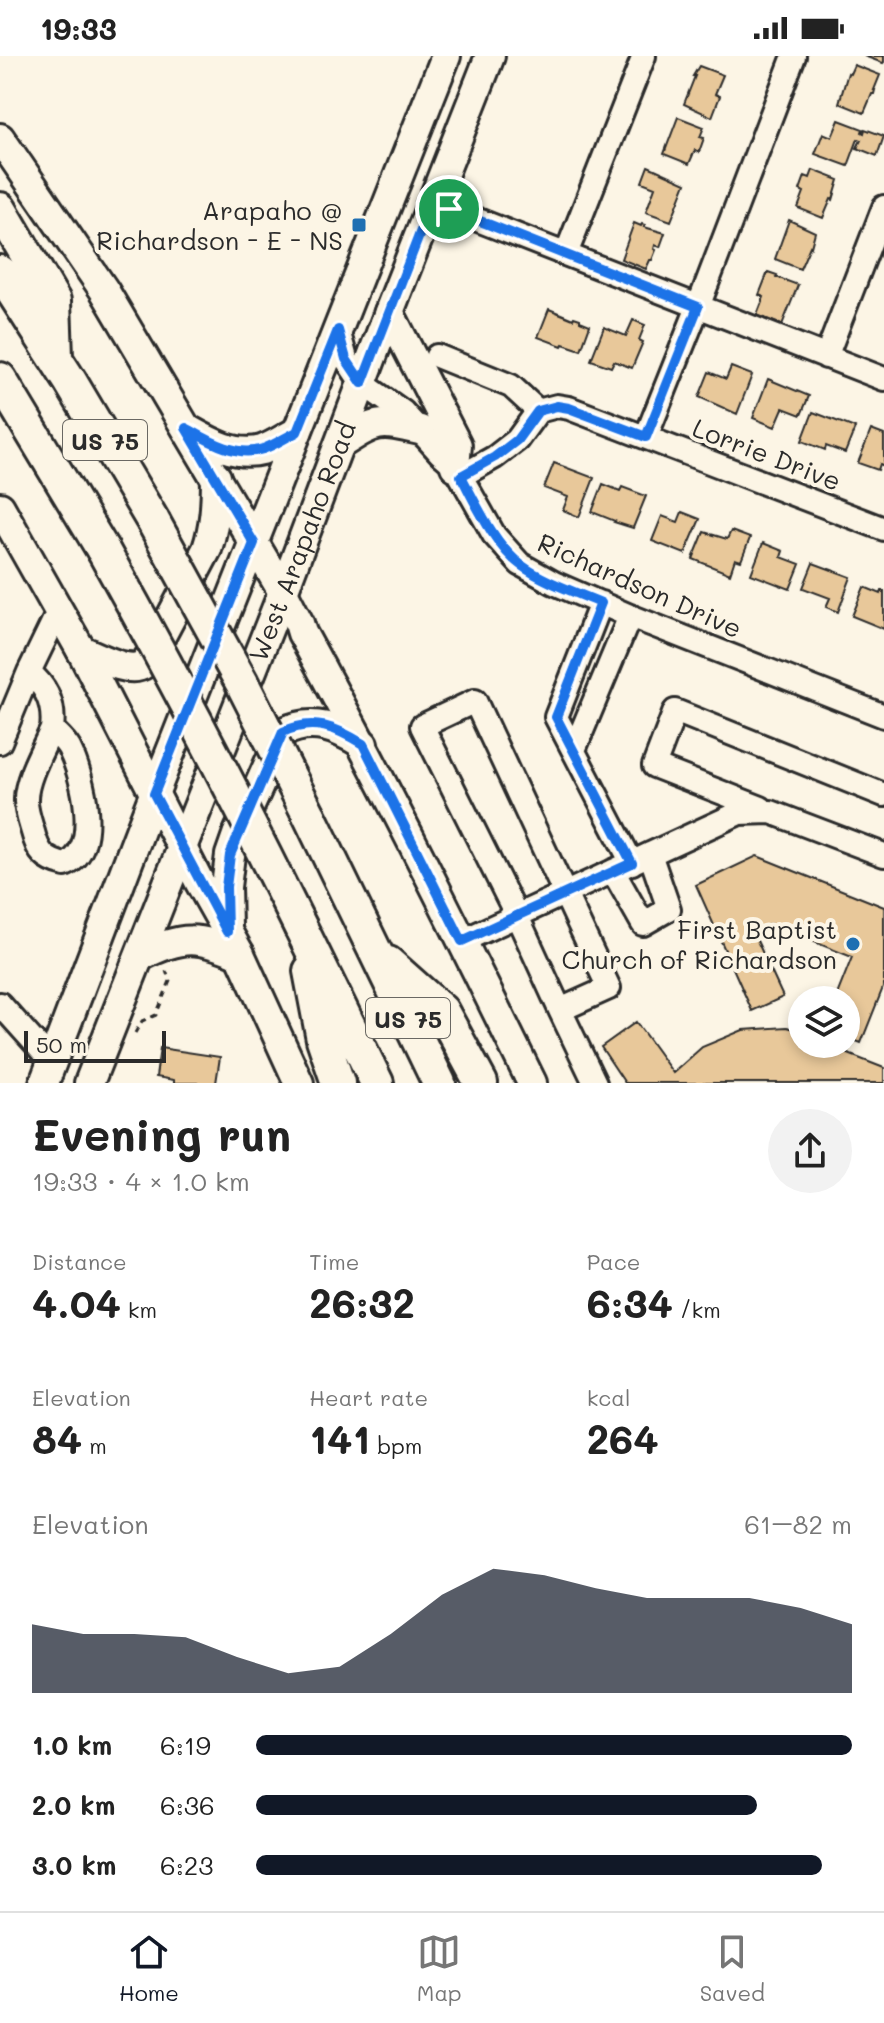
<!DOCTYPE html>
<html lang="en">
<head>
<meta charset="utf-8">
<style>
	body { margin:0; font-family:Mali,sans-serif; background:#f2f2f2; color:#222; height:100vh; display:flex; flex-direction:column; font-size:30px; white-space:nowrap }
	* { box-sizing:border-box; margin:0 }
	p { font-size:26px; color:#767676 }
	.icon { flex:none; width:44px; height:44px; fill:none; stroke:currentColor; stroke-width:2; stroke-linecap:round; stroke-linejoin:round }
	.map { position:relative; height:1027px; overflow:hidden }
	.details { display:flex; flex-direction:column; background:#fff; flex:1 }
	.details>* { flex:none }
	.buttons { position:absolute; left:788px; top:930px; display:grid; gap:16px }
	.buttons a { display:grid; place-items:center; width:72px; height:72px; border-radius:50%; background:#fff; box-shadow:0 4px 12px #0003; font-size:40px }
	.scale { position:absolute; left:24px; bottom:20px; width:142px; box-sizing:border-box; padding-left:8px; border:4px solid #2b2b2b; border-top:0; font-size:22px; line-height:28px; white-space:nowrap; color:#2b2b2b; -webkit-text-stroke:6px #fcf5e5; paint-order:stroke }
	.pin { position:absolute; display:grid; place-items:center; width:68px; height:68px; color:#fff; margin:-34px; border:4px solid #fff; border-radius:50%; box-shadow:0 2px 8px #0007 }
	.round { display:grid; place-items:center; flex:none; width:84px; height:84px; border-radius:42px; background:#f2f2f2 }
	.headline { display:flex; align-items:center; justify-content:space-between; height:136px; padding:0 32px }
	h1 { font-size:44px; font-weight:700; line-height:60px }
	.figures { display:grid; grid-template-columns:repeat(3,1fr); gap:12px; height:136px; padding:8px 32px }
	.figures div { display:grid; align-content:center }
	.figures b { font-size:40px; font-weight:700 }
	.figures small { font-size:22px; font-weight:400 }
	.figures p { font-size:22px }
	.chart { height:224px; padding:16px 32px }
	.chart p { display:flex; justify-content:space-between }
	.chart svg { width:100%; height:144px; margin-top:8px; fill:#111827; opacity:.7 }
	ul { padding:0 32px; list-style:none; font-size:26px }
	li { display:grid; grid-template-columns:128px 96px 1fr; align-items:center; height:60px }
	li i { height:20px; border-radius:10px; background:#111827 }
	.status { display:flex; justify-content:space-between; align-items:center; height:56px; padding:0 40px; background:#fff; direction:ltr }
	.status svg { height:22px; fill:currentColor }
	.dock { display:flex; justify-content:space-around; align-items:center; height:112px; border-top:2px solid #e0e0e0; background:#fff; font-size:22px; color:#767676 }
	.dock a { display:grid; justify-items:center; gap:4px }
	.dock .current { color:#111827 }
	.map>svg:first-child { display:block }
</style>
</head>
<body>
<div class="status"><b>19:33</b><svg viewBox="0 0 49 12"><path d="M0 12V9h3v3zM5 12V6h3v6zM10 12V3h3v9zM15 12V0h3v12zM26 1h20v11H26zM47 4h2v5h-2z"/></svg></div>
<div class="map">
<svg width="884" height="1027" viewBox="0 0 884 1027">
	<rect width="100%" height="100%" fill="#fcf5e5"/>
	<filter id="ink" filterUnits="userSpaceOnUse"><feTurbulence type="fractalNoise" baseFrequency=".0125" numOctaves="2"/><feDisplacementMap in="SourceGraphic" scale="16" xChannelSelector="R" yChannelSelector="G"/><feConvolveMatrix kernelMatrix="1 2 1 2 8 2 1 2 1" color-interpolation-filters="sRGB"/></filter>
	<g filter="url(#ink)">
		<path fill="#e8c89a" stroke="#2b2b2b" stroke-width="2" d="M864,0H884V6L883,7Z
			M854,9L880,19L874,34H875L874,38H872L864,57L839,47L848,17L850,18Z
			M699,10L723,19L715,38L720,40L712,61L684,48L695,20H693Z
			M678,61L704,71L700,81L704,82L699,96L695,94L689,108L664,98Z
			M839,64L863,73L862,76L864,77L865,73L884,80L877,100L857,92L861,84L858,83L848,110L815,98L823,77L832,81Z
			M648,110L686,127L671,165L646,156L655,131L642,126Z
			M813,114L839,124L833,144L831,143L823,162L798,152L804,136L800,134L805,120L810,122Z
			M789,164L815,176L811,191L810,190L800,213L775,203Z
			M634,167L641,170L642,168L645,169L644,171L665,177L660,191L655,189L654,193L656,194L652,204H650L646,213L621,203Z
			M768,216L777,219L776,221L798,229L782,269L757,259L764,241L759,239Z
			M549,253L573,263L574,261L580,263V265L590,269L581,294L563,288L562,290L538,281Z
			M633,264L645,269L639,284L643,286L632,312L614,305L611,311L591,304L604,271L626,280Z
			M731,311L752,319L737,358L699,341L709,316L726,323Z
			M768,323L809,340L801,359L783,352L775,371L753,362Z
			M813,356L855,372L845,397L826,390L825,394L802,385Z
			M871,374L884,379V410L880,408L878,414L858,407Z
			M554,407L594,422L579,461L563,454L568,441L544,432Z
			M603,428L620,435L622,431L646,440L633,472L614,466L615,465L592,456Z
			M682,456L700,463L685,498L652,485L662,460L678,466Z
			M731,475L750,482L741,505L735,503L730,518L693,503L704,476L727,483Z
			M763,487L783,495L781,501L800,508L790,533L751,518Z
			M813,507L851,521L838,556L826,551L830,542L803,532Z
			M864,531L881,538L882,535H884V573L852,560Z
			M757,800L884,851V929L861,987L846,981V944H835L852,901L770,868L753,876L783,941L752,955L696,829Z
			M636,966L673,1017L702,991L743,974L787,971L802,975V988H841L838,994L884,1012V1027H625L601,991Z
			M160,992L220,1001L216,1027H174V1024L156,1021Z"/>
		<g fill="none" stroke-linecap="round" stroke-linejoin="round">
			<defs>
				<path id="minor" d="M432,146L884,323
					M566,198L644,0
					M338,274L346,303L362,327L403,356L440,397L455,410L494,479L520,508L554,527L630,560L884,660
					M437,300L511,330L538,355
					M826,301L884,151
					M646,381L698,251L794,0
					M461,420L495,401L517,384L538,355L557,350L569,352L884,473
					M601,547L556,661L632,807
					M29,616C47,631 55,650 52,673C43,693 25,724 26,745C26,755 30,766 33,776C38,796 44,804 65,809C102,793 83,720 69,692C65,685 58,679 52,673
					M475,645L609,932L560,954L517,860L422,670Z
					M0,686L29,616L59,554
					M574,694L630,560
					M761,752L654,710L675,655L884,739
					M613,815L643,868L669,853L650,798
					M462,885L739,757L771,756L884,799
					M0,948L52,1006
					M560,954L595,1027"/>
				<g id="major">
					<path d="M0,82L104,234L283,536L299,567L302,577C383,725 458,876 532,1027"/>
					<path d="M389,256L457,389L455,410"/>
					<path d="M187,373C210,386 235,401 262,394C274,390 286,381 297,376"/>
					<path d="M339,389C377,365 377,364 420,374"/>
					<path d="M0,451L81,594L200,827L240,898L299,1027"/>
					<path d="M81,594C96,600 130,619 144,608C147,605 149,601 152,597L207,493C215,469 216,446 216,421"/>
					<path d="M227,870L226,831L230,799L237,779L283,676C313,661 337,672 363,688"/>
					<path d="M141,900C183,879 197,880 240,898"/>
					<path d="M44,1027L154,738L446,0"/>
					<path id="s1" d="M89,1027L283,536L389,256L490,0"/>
				</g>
				<path id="highway" d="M0,153L54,245L56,301
					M0,216L70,325L153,465
					M0,323L103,494
					M309,759L439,1027
					M301,872L377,1027
					M388,907L442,955L481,1027
					M310,915L323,983L338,1027"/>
			</defs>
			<use href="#minor" stroke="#2b2b2b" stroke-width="28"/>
			<use href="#major" stroke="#2b2b2b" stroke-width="34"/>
			<use href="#highway" stroke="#2b2b2b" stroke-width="38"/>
			<path stroke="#2b2b2b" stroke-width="3" stroke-dasharray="6 6" stroke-linecap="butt" d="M135,977L142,965L156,959L170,925L166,915"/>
			<use href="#minor" stroke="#fcf5e5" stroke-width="22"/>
			<use href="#major" stroke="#fcf5e5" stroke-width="28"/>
			<use href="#highway" stroke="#fcf5e5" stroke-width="32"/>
			<defs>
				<path id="highway-bridge" d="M153,465L242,627L309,759
					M103,494C173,619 238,744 301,872"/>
			</defs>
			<use href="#highway-bridge" stroke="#2b2b2b" stroke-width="38" stroke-linecap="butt"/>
			<use href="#highway-bridge" stroke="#fcf5e5" stroke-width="32"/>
		</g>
	</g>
	<g fill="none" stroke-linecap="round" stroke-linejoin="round" filter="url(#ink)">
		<defs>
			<path id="route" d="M432,146L698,251L646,381L569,352L557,350L538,355L517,384L495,401L461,420C476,448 495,490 521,509C544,526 575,536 601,547L556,661L632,807L462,885L363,688C337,672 313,661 283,676L230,799L226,831L227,876L154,738L254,487L186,372C209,385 236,402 263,393C275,389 286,381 297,376L338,274L346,303L362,327Z"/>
		</defs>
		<use href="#route" stroke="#fff" stroke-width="16"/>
		<use href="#route" stroke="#1a73e8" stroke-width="10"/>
	</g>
	<g fill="#1f6fb2" stroke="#fcf5e5" stroke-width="3">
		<rect x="351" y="161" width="16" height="16" rx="4"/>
		<circle cx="853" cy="888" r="8"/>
	</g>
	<g text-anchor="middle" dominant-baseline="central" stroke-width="8" stroke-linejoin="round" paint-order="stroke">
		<g fill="#fcf5e5" stroke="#6a6863" stroke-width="2">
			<rect x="63" y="364" width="84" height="40" rx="6"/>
			<rect x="366" y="942" width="84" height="40" rx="6"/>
		</g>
		<g font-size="24" font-weight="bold" fill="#2b2b2b">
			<text x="105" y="384">US 75</text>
			<text x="408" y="962">US 75</text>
		</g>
		<g font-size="26" fill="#2b2b2b" stroke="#fcf5e5" text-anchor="end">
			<text x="343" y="154">Arapaho @<tspan x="343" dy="30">Richardson - E - NS</tspan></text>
			<text x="837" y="873">First Baptist<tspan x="837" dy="30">Church of Richardson</tspan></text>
		</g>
		<g font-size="26" fill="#2b2b2b" stroke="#fcf5e5">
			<text transform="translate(767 398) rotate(21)">Lorrie Drive</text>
			<text stroke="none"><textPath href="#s1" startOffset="582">West Arapaho Road</textPath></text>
			<text transform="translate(640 529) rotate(24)">Richardson Drive</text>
		</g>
	</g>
</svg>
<div class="buttons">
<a><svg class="icon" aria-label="layers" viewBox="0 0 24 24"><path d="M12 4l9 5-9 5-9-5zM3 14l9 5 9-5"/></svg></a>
</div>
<div class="scale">50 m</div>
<div class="pin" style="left:449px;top:153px;background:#1e9e55"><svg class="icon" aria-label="arrive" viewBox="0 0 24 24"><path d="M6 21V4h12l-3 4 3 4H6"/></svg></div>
</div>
<section class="details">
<div class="headline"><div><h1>Evening run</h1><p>19:33 · 4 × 1.0 km</p></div><a class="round"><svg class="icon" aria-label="share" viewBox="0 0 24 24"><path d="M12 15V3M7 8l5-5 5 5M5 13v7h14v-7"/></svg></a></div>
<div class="figures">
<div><p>Distance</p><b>4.04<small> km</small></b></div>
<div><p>Time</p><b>26:32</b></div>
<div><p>Pace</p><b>6:34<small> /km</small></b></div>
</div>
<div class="figures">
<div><p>Elevation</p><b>84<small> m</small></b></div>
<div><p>Heart rate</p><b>141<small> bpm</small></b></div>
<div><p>kcal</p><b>264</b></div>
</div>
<div class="chart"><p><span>Elevation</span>61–82 m</p>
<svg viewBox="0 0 160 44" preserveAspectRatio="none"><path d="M0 44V23L10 26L20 26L30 27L40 33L50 38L60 36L70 26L80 14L90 6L100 8L110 12L120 15L130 15L140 15L150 18L160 23V44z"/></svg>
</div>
<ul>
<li><b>1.0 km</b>6:19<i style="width:100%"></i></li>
<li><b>2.0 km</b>6:36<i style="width:84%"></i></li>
<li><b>3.0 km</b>6:23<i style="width:95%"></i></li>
</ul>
</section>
<nav class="dock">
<a class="current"><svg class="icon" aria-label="home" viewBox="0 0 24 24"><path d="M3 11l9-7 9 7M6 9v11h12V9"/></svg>Home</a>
<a><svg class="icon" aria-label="map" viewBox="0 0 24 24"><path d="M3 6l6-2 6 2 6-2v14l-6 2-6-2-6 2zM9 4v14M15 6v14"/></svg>Map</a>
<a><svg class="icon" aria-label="saved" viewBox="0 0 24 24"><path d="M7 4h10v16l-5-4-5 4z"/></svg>Saved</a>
</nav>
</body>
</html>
